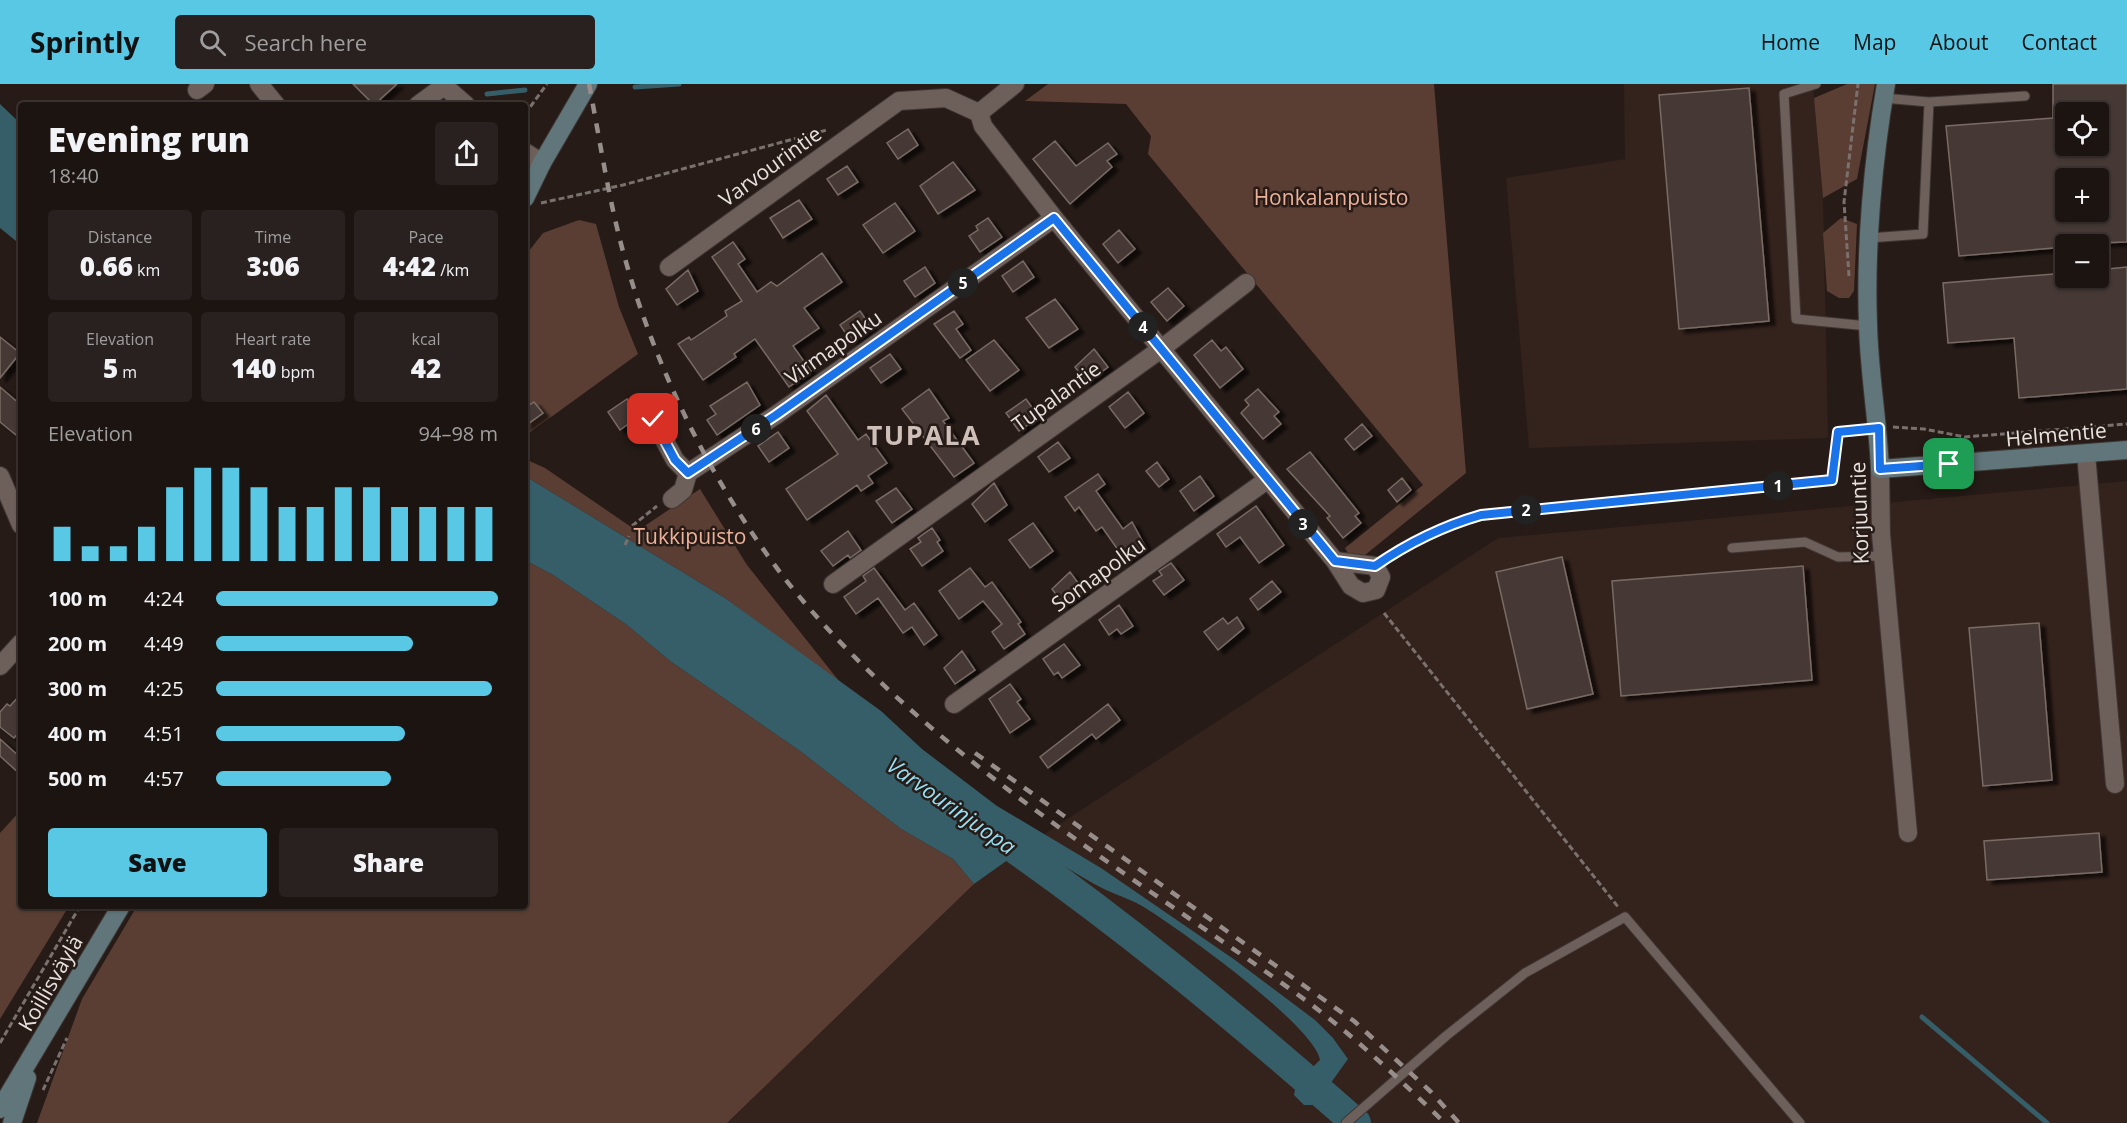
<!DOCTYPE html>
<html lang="en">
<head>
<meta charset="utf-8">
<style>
	body { margin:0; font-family:"Open Sans",sans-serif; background:#29211f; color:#f1f3f6; height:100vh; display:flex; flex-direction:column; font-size:22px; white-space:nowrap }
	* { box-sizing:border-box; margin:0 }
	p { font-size:20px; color:#a09e9f }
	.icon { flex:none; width:33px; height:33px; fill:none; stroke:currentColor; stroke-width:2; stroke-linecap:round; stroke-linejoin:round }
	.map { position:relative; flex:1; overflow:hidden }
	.side { position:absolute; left:18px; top:18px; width:510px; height:807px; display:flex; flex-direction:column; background:#1c1411; border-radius:6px; box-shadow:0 2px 4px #0004,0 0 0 2px #3a3331 }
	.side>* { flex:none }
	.fabs { position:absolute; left:2055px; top:18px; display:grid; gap:12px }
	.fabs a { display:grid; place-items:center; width:54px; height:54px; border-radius:6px; background:#1c1411; box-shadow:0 2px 4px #0004,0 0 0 2px #3a3331; font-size:30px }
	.pin { position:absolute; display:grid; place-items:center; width:51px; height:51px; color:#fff; margin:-26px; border-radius:12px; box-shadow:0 3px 9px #0006 }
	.km { position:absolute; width:30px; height:30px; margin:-15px; border-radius:50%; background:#222; color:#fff; font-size:16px; line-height:30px; text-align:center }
	.round { display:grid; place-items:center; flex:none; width:63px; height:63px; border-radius:6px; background:#29211f }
	.head { display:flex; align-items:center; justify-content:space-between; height:102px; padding:0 30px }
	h1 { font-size:33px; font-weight:800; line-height:45px }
	.metrics { display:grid; grid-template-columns:repeat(3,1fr); gap:9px; height:102px; padding:6px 30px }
	.metrics div { display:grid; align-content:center; border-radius:6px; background:#29211f; text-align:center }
	.metrics b { font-size:26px; font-weight:800 }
	.metrics small { font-size:16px; font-weight:400 }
	.metrics p { font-size:16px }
	.chart { height:168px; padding:12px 30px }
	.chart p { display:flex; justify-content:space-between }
	.chart svg { width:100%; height:108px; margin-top:6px; stroke:#58c8e4; stroke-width:6 }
	.button { display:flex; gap:12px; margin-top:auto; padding:12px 30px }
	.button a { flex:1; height:69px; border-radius:6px; background:#58c8e4; color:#111; font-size:24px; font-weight:800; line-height:69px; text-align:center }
	.button a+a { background:#29211f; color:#f1f3f6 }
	ul { padding:0 30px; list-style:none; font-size:20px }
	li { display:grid; grid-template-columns:96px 72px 1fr; align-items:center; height:45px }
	li i { height:15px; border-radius:8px; background:#58c8e4 }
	header { display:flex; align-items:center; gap:36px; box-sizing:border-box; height:84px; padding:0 30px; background:#58c8e4; color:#111 }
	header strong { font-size:28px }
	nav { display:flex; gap:33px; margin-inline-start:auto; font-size:21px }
	.search { width:420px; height:54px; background:#29211f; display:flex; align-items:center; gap:15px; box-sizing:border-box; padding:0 21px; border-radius:6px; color:#a09e9f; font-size:22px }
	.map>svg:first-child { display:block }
</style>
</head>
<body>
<header>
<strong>Sprintly</strong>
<div class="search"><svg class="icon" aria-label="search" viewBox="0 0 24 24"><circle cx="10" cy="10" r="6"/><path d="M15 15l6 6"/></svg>Search here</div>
<nav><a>Home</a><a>Map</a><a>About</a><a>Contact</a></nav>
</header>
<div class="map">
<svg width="2127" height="1039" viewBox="0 0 2127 1039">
	<defs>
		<filter id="shadow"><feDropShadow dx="6" dy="4" stdDeviation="1.5" flood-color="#0009"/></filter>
	</defs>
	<rect width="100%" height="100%" fill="#261b17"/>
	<path fill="#34221c" d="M1624,0H1813L1823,114L1828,354L1529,364L1506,94L1625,75Z
		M2127,397V1039H727L974,800L1043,751L1498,454Z"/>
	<path fill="#5a3e33" d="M1048,0H1434L1466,389L1354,480L1345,464L1423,401L1148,70L1151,52L1126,20L1025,17Z
		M1847,0H1875L1857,95L1823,114L1814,14Z
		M1841,134L1857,140L1854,207L1849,214H1839L1827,207L1823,149Z
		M579,136L596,140L619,223L638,270L525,352V172L543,149Z
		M525,375L545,384L637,447L700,405L747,481L843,602L725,514L525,392Z
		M525,476L553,491L627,541L670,577L800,667L901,745L953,775L974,800L727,1039H37L82,915L137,822H525Z
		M21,726V822H69L0,935V749Z"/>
	<path fill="#365e68" d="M0,20L21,40V161L0,144Z
		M525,392L725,514L881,627L922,665L997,722L1101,784L1235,876L1315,936L1333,954L1348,975L1330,1000L1370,1039H1335L1314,1021H1304L1294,1011L1296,999L1320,976C1314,941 1177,843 1142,822C1130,815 1117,811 1104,805C1078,792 1054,775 1029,761L974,800L953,775L901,745L800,667L670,577L627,541L553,491L525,476Z"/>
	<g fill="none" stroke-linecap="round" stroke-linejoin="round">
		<path stroke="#365e68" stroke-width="5" d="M635,3L679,0
			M487,10L525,6
			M1922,933L2047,1039"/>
		<path stroke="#365e68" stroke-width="30" d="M985,744C1116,834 1237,934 1356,1039"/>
	</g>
	<path fill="#453834" stroke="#796b65" stroke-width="1.5" fill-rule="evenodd" filter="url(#shadow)" d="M353,0H397L374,21Z
		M2053,0H2127V158L2066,160V163L1959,172L1946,42L2053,34ZM2066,28H2098V62H2066ZM2066,94H2098V128H2066Z
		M1749,4L1769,237L1679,245L1659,11Z
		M908,45L918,61L898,75L887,59Z
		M1055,57L1076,82L1108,59L1117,70L1107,77L1112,83L1070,120L1033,75Z
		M953,78L975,106L938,130L920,102Z
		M847,82L858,98L838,111L827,95Z
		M799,116L812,135L783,154L770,134Z
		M895,119L915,147L883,169L863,141Z
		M988,134L1002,153L980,168L969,152L978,146L976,142Z
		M1119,146L1135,165L1118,179L1103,160Z
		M733,158L745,175L738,180L757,208L771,198L777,202L822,169L842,198L804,224L819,244L793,262L811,287L789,303L755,255L734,270L736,273L703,296L678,260L689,253L691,256L727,232L725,227L742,217L712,173Z
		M1023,177L1034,193L1013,208L1002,192Z
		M925,183L935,199L915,213L904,197Z
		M2127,183V305L2019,314L2014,254L1948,259L1943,199L2066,189V194H2098V186Z
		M688,186L698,207L677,221L666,205Z
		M1168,204L1184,222L1167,237L1151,218Z
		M1055,215L1078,245L1049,264L1026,234Z
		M860,227L871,243L851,257L840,241Z
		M954,227L963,240L956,245L971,266L960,274L934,240Z
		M0,253L20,269L0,294Z
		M994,256L1019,286L990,307L966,276Z
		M1212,256L1221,267L1226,263L1243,285L1220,304L1194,271Z
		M1094,265L1108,283L1087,299L1075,283Z
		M890,270L901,285L881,299L870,284Z
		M747,298L760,321L717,351L707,336L716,330L710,322Z
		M0,303L21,321V355L0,338Z
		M929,305L949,334L943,337L974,379L954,393L902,325Z
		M1258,305L1279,328L1274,332L1281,340L1263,355L1241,329L1249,321L1245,316Z
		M1128,308L1144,329L1125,344L1109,323Z
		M826,311L858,356L866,350L887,379L868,392L873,399L861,407L857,401L807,436L786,405L838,370L807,327Z
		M627,315L639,332L620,346L608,328Z
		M1026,315L1039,333L1019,347L1006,329Z
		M534,318L543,329L525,342V324Z
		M1362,340L1372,352L1354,366L1345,355Z
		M778,348L789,364L769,378L758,362Z
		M1058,358L1070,374L1049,388L1038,373Z
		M1310,368L1359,429L1355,432L1361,439L1343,454L1327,434L1330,432L1287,385Z
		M1157,378L1169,395L1159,403L1146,387Z
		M1098,390L1105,400L1096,407L1123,445L1132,438L1145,462L1125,476L1102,443L1096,447L1079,423L1075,427L1065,413Z
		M1200,392L1214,412L1194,427L1180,407Z
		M1402,394L1411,406L1397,418L1388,406Z
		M994,399L1007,421L985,438L972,420Z
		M896,404L912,425L892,439L876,417Z
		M1256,422L1284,461L1259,479L1240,453L1226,463L1217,450Z
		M1033,439L1053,467L1030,484L1009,456Z
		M932,444L940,456L937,458L943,467L922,482L910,465L921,458L918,454Z
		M848,447L861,466L850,474L848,471L833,482L821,467Z
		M1562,473L1593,610L1527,625L1496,488Z
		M1171,479L1184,496L1164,511L1153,497L1162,491L1159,487Z
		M1803,482L1812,596L1621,612L1612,497Z
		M874,484L905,526L914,519L937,551L924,561L912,543L903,549L878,514L856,530L844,513L866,497L863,492Z
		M970,484L985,503L992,498L1021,538L1018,540L1025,550L1004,565L992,548L1002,540L983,517L959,535L939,507Z
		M1070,488L1084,507L1064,521L1052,505Z
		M1272,497L1281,508L1258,526L1250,515Z
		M1119,521L1133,542L1121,550L1117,545L1109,551L1099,536Z
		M1237,533L1244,544L1218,566L1204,548L1223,534L1228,540Z
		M2039,539L2052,696L1983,702L1969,544Z
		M1064,560L1080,581L1062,594L1058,588L1054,591L1043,575Z
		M962,567L975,586L955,600L944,584Z
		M1010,600L1021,615L1017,618L1030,635L1010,649L989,615Z
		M21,610V646L14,654L0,643V628L7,620L10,622Z
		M1108,620L1120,636L1096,655L1092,650L1048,684L1040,673Z
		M0,655L21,674V691L0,672Z
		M2099,749L2102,788L1987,796L1984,757Z"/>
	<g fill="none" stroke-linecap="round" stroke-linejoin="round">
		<defs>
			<path id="lane" d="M1816,0L1784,10L1796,235L1868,242
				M1929,18L2025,12
				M1869,154L1923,150L1929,18L1883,14
				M1732,464L1805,458L1838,473L1883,472
				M1346,1039L1446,952L1525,889L1625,833L1800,1039"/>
			<path id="street" d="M259,0L276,21
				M442,0L466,21
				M197,6L205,0
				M418,21L444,2
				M979,29L1015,0
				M525,68L542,79
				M669,183L899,17L946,14L979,29L983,42L1054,134L1335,477L1375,482L1381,493L1376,506L1363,509L1351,502L1335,477
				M653,335L675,376L688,389L776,331L1054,134
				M2086,370L2115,700
				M1880,385L1881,450L1908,749
				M0,392L21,441
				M672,415L683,406L688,389
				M833,500L1161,265L1246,199
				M0,582L21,559
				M954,620L1267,396"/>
			<path id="secondary" d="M1886,0C1873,75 1865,165 1868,240C1869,289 1878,337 1880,385L2127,366
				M525,114L542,79L588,0
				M0,1025L121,822
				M12,1039L27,994"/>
		</defs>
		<use href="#lane" stroke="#3f3634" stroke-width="11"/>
		<use href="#street" stroke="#3f3634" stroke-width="20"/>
		<use href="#secondary" stroke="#3f3634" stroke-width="20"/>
		<path stroke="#7a706d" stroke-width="3" stroke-dasharray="6 3" stroke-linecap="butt" d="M525,30L547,0
			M541,119L623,101L827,46
			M1849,192L1844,118L1858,0
			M1893,343L1924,345L1965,353L2127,340
			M632,442L657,422
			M625,461L629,452
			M1389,472L1454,439L1481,431L1832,396L1838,348L1860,346
			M1384,529L1619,824
			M0,959L80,822
			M43,1006L67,954"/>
		<use href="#lane" stroke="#6d5f5a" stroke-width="9"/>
		<use href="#street" stroke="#6d5f5a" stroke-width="18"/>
		<use href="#secondary" stroke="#60767a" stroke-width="18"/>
		<path stroke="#978e8b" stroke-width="4.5" stroke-dasharray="10 10" stroke-linecap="butt" d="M589,0C601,62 610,125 628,185C660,294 714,401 782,491C857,588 967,678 1067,749C1143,804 1221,855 1297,910C1350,948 1398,994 1445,1039
			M975,669L1354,937L1431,1008L1459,1039"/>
	</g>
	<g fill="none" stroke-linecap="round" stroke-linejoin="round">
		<defs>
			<path id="route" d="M653,335L675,376L688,389L776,331L1054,134L1335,477L1375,482C1408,459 1443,442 1481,431L1832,396L1838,348L1879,344L1880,385L1949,380"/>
		</defs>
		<use href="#route" stroke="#fff" stroke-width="12"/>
		<use href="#route" stroke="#1a73e8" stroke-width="8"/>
	</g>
	<g text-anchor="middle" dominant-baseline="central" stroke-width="5" stroke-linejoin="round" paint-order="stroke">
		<g font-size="21" fill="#e9e1de" stroke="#261b17">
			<text transform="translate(770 82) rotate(-36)">Varvourintie</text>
			<text transform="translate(833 263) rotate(-35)">Virmapolku</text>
			<text transform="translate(1056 312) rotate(-36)">Tupalantie</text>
			<text transform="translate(2056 350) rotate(-5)">Helmentie</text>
			<text transform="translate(1859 429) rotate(-92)">Korjuuntie</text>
			<text transform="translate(1098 490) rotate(-36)">Somapolku</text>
			<text transform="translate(50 899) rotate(-60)">Koillisväylä</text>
		</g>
		<g font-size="21" fill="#edb199" stroke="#261b17">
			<text x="1331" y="113">Honkalanpuisto</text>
			<text x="690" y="452">Tukkipuisto</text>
		</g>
		<g font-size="22" font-style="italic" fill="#96dff3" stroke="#261b17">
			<text transform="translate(952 721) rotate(35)">Varvourinjuopa</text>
		</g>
		<g font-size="27" font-weight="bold" letter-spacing="1.5" fill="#cfbfb9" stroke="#261b17">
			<text x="924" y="350">TUPALA</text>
		</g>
	</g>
</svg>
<div class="fabs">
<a><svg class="icon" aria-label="locate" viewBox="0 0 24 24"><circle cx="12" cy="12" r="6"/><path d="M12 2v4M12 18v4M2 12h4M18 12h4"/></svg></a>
<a>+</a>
<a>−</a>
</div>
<div class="pin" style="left:1949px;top:380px;background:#1e9e55"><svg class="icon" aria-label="arrive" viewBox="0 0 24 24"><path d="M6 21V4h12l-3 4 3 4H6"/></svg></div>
<div class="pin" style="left:653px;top:335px;background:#d93025"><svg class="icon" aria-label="check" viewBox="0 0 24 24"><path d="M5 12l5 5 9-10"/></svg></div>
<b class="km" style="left:1778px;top:402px">1</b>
<b class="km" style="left:1526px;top:426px">2</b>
<b class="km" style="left:1303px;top:440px">3</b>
<b class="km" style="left:1143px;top:243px">4</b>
<b class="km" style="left:963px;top:199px">5</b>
<b class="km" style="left:756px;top:345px">6</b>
<section class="side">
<div class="head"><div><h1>Evening run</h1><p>18:40</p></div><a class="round"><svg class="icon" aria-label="share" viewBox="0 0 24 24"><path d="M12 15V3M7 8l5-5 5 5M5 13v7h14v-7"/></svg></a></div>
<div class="metrics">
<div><p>Distance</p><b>0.66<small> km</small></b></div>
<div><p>Time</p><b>3:06</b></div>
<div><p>Pace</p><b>4:42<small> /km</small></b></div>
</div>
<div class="metrics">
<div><p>Elevation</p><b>5<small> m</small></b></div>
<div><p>Heart rate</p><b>140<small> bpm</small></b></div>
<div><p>kcal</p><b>42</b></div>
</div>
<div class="chart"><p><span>Elevation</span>94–98 m</p>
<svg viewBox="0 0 160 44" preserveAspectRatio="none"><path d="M5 44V30M15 44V38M25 44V38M35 44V30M45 44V14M55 44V6M65 44V6M75 44V14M85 44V22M95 44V22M105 44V14M115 44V14M125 44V22M135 44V22M145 44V22M155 44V22"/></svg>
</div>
<ul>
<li><b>100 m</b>4:24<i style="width:100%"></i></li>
<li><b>200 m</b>4:49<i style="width:70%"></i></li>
<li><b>300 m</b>4:25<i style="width:98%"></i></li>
<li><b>400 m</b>4:51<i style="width:67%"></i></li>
<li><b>500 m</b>4:57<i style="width:62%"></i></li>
</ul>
<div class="button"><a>Save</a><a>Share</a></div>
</section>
</div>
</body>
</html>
